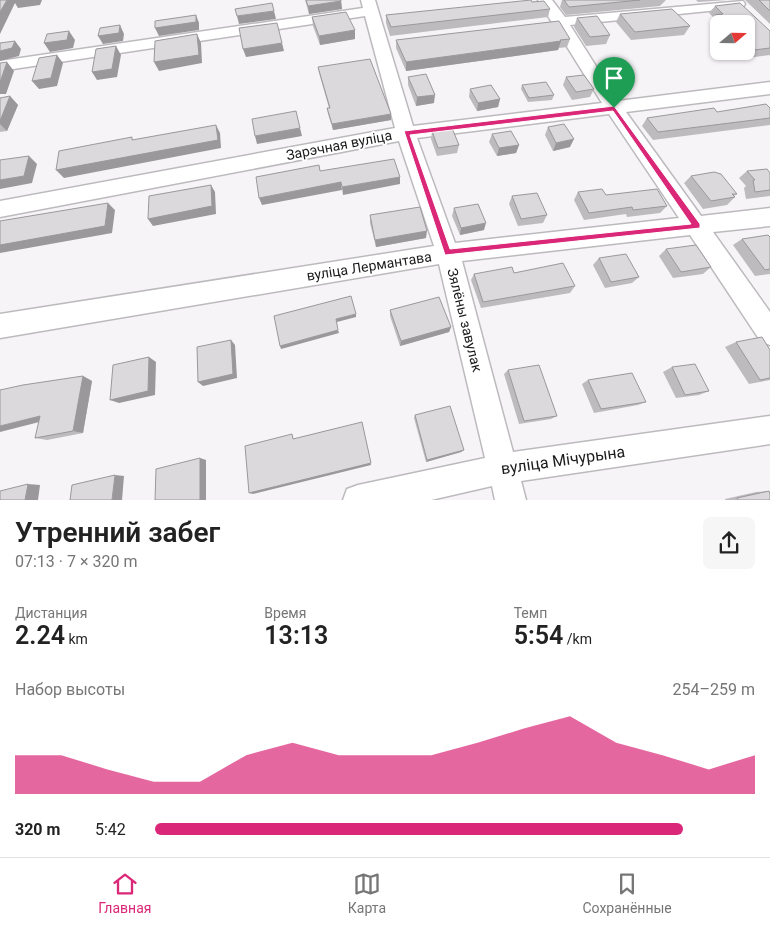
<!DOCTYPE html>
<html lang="ru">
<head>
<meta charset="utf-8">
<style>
	body { margin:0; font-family:Roboto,sans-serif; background:#f6f6f6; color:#222; height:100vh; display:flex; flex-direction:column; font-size:19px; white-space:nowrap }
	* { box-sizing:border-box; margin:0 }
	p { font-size:16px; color:#767676 }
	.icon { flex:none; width:28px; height:28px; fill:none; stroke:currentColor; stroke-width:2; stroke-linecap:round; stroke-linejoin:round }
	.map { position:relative; height:500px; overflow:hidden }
	.side { display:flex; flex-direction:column; background:#fff; flex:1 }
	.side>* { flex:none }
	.needle { width:32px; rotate:70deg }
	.fabs { position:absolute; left:710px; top:15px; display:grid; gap:10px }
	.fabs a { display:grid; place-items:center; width:45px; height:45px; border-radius:8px; background:#fff; box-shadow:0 1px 4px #0004; font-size:25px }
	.pin { position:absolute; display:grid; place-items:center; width:42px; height:42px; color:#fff; margin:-51px -21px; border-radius:50% 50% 50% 0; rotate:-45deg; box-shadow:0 0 5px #0007 }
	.pin .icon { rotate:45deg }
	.round { display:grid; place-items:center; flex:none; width:52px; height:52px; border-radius:8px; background:#f6f6f6 }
	.summary { display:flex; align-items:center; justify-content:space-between; height:85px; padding:0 15px }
	h1 { font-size:28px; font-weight:600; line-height:38px }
	.stats { display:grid; grid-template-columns:repeat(3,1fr); gap:8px; height:85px; padding:5px 15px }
	.stats div { display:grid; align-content:center }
	.stats b { font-size:25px; font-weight:600 }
	.stats small { font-size:14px; font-weight:400 }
	.stats p { font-size:14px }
	.chart { height:140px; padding:10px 15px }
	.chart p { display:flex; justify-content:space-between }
	.chart svg { width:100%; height:90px; margin-top:5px; fill:#db2777; opacity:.7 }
	ul { padding:0 15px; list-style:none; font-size:16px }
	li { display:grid; grid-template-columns:80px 60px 1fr; align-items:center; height:38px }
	li i { height:12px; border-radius:6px; background:#db2777 }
	.menu { display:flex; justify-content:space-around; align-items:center; height:70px; border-top:1px solid #e0e0e0; background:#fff; font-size:14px; color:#767676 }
	.menu a { display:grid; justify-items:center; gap:2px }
	.menu .current { color:#db2777 }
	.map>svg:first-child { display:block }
</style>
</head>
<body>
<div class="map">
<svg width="770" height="500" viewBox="0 0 770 500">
	<rect width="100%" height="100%" fill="#f6f4f7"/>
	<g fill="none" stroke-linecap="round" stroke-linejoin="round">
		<defs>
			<path id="minor" d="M361,0H375L413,126L602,103L538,0H552L565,17L743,1L745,4L743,7L738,8L570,25L618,101L770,82V94L626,112L701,216L770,208V226L713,232L770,312V345L761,342L690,235L462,261L513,452L770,416V444L521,481L526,500H495L492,486L431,500H343L347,489L358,485L485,458L439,264L0,338V314L434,246L399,141L0,217V201L395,128L365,16L0,71V61L363,8ZM609,114L679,218L455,243L417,138Z"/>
		</defs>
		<use href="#minor" stroke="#bdbabe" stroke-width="3"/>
		<use href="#minor" fill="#fff" fill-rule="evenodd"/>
	</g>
	<path fill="#bdbbbe" d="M305,0H341L342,9L309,14Z
		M562,0H666L660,6L566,15L560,7Z
		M696,0H727L698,2Z
		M745,0H770V24Z
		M532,2L550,9L548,17L390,36L386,23V15Z
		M715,6L770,31V55L747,58L740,51H746V24H719V31L710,23L713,17L709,13Z
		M620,14L690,26L684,35L631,40L616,22Z
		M312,17L355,30V39L320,45L313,26Z
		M577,18L610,35L606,44L586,46L574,27Z
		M570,39L567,47L559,48L558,50L406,71L396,48V40Z
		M318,67L391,120L333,130L328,114L327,108H329L319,73Z
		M408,77L434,103L416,106L408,85Z
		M566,77L594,89L590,97L572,100L563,85Z
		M522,85L554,95L552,100L528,102L521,89Z
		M470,89L500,99L498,107L477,111L469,97Z
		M10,96L18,105L7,131L0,132V98Z
		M770,108V125L653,140L642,126L647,118Z
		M548,127L570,147L553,151L545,135Z
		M432,131L459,145L457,153L437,156L431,139Z
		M492,134L519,145L516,153L497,156L489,142Z
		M747,171L770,173V196L746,199L744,188L746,186L739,178Z
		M691,176L737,194L734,196L735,197L727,205L703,209L684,183Z
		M578,192L606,195L667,206L660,213L627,217L626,214L584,220L574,200Z
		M512,196L547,215L543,223L518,226L509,204Z
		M454,208L484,230L460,235L452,216Z
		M370,215L426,238L376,247L370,223Z
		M770,237V274L755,276L733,245L742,239Z
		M666,249L711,267L703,274L673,278L659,256Z
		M599,258L639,277L632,283L605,288L593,265Z
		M514,273L575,286L570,293L481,308L471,280L474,274Z
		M390,310L451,327L449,332L400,346L390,316Z
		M736,342L770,350V380L749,384L725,347Z
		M672,367L709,391L699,395L676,398L663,372Z
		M508,370L557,416L551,419L519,424L504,374Z
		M83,376L92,381L83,433L47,440L35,438Z
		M588,380L646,402L638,405L594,413L582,384Z
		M415,415L464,450L461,452L426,462L414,418Z
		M769,491L770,500H725V499L756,492Z"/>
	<path fill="#9a989b" d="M7,0H42L40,5L18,8L15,3L0,34V12Z
		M341,1L342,9L309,14L308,6Z
		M274,11L276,19L239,24L237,16Z
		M196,15L199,23V30L159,36L155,28Z
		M120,25L124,34L123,41L103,44L98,36Z
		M355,30V39L320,45L319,36Z
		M69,31L75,40L73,48L50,52L44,43Z
		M197,34L201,43L202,63L159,71L154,62Z
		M15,41L21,49L19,56L0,61V51Z
		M561,41L558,50L406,71V62Z
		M282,43L284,51L246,57L243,49Z
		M116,46L121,55L117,77L97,80L92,72Z
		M57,55L63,63L57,86L39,89L32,81Z
		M7,62L14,71L6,94H0V82Z
		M435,95L434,103L416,106L417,97Z
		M10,96L18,105L7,131L0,124V121Z
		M500,99L498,107L477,111L478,103Z
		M391,114V120L333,130L332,124Z
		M216,125L220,133L221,148L64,178L56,170Z
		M300,128L302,136L257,144L255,136Z
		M574,139L570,147L553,151L556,143Z
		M519,145L516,153L497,156L499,148Z
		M29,156L37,164L32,183L0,189V180Z
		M400,177V184L343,195L342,187Z
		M341,182L342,190L262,205L259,198Z
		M211,185L215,192L216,214L153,226L148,219Z
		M108,203L115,210L112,233L0,253V245Z
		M486,223L484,230L460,235L461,228Z
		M427,231L426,238L376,247L375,240Z
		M356,314V317L337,322L336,319Z
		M451,327L449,332L400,346L401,341Z
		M338,330L339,333L281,349L280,346Z
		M231,340L235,345L237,378L203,386L198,382Z
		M149,357L156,362L155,395L119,403L110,400Z
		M83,376L92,381L83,433L73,431Z
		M40,416L51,419L0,432V426Z
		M362,422L371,465L253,494L249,493Z
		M464,450L461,452L426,462L427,460Z
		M200,458L206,460V500H200Z
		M115,475L124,476L122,500H112Z
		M28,484L40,485L38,500H25Z"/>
	<path fill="#dcd9dd" stroke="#9a989b" d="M0,0H7L0,12Z
		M306,0H341V1L308,6Z
		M531,0L532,2L544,1L550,9L391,27L386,15Z
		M564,0H640L569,7Z
		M759,0H770V11Z
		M272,3L274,11L237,16L235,9Z
		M740,3L770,31V48L754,50L746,43V24H725L715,15L723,14L715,6Z
		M672,9L690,26L635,32L620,14Z
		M346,12L355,30L319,36L312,17Z
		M196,15V22L155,28V21Z
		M597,16L610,35L590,37L577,18Z
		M559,21L570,39L560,40L561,41L406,62L396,40Z
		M277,23L282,43L243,49L239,28Z
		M120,25L119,33L98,36L100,28Z
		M69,31L67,40L44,43L47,34Z
		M197,34L199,55L154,62L155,41Z
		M15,41L12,48L0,51V43Z
		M116,46L112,69L92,72L96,49Z
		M57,55L51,78L32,81L39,58Z
		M370,59L391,114L332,124L327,108H330L318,67Z
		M7,62L0,82V63Z
		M426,74L435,95L417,97L408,77Z
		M584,75L594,89L576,92L566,77Z
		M546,82L554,95L529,98L522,85Z
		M491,85L500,99L478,103L470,89Z
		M10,96L0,121V98Z
		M766,104L770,108V118L658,132L647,118L714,108L717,112Z
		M296,111L300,128L255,136L252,119Z
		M564,124L574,139L556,143L548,127Z
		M216,125L218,140L56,170L59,151L132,137V140Z
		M452,128L459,145L438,148L432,131Z
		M511,131L519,145L499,148L492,134Z
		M29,156L24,176L0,180V160Z
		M394,159L400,177L342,187L341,182L259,198L256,177L319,165L320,171Z
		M767,169L770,173V190L755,192L753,180H755L747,171Z
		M714,172L721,174L737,194H732L735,197L711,201L691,176Z
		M211,185L212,206L148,219L149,196Z
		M602,189L606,195L657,189L667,206L633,210L632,207L589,213L578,192Z
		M537,193L547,215L521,219L512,196Z
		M108,203L105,226L0,245V221Z
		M478,204L486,223L461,228L454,208Z
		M420,207L427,231L375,240L370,215Z
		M768,235L770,237V269L765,270L742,239Z
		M696,245L711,267L681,272L666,249Z
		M626,254L639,277L611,282L599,258Z
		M563,263L575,286L483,302L474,274L512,267L514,273Z
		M351,296L356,314L336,319L338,330L280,346L274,316Z
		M439,297L451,327L401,341L390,310Z
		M762,337L770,350V378L760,380L736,342Z
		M231,340L233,374L198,382L197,347Z
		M149,357L148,391L110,400L113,365Z
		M695,364L709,391L685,395L672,367Z
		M539,365L557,416L524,421L508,370Z
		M632,373L646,402L601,409L588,380Z
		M83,376L73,431L35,438L40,416L0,426V390L23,385Z
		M450,406L464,450L427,460L415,415Z
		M362,422L371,463L249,493L245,446L292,434L293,439Z
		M200,458V500H155L156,469Z
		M115,475L112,500H70L72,485Z
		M28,484L25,500H0V491Z
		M769,491L770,494V500H738L737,498Z"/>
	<path fill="#db2777" stroke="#fff" fill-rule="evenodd" d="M614,106L700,224V228L445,255L404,131ZM613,111L691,224L450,249L410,135Z"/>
	<g text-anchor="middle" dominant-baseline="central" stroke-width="4" stroke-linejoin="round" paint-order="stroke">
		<g font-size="14" fill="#1b1a1c" stroke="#fff">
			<text transform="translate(339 145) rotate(-11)">Зарэчная вуліца</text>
			<text transform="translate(369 266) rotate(-9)">вуліца Лермантава</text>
			<text transform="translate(465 320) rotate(76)">Зялёны завулак</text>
		</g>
		<g font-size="16" fill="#1b1a1c" stroke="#fff">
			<text transform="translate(563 460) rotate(-8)">вуліца Мічурына</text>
		</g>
	</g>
</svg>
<div class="fabs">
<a><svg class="needle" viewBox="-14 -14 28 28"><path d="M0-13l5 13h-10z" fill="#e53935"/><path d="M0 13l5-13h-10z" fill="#767676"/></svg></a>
</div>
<div class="pin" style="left:614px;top:108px;background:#1e9e55"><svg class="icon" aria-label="arrive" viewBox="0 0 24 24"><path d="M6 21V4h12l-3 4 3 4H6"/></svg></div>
</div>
<section class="side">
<div class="summary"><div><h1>Утренний забег</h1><p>07:13 · 7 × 320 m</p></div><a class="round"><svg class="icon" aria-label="share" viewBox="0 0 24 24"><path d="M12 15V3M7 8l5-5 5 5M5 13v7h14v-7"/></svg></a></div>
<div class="stats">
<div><p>Дистанция</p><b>2.24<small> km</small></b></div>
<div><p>Время</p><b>13:13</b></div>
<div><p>Темп</p><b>5:54<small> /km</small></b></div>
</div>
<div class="chart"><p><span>Набор высоты</span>254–259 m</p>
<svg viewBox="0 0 160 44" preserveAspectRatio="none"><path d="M0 44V25L10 25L20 32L30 38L40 38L50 25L60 19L70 25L80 25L90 25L100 19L110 12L120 6L130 19L140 25L150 32L160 25V44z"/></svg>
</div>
<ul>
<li><b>320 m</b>5:42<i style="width:88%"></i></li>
</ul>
</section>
<nav class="menu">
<a class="current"><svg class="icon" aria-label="home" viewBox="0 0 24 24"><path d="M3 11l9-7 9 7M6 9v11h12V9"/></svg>Главная</a>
<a><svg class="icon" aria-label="map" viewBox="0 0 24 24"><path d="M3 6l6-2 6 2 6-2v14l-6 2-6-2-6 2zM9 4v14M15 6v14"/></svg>Карта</a>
<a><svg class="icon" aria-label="saved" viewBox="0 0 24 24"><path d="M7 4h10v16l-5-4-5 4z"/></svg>Сохранённые</a>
</nav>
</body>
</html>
